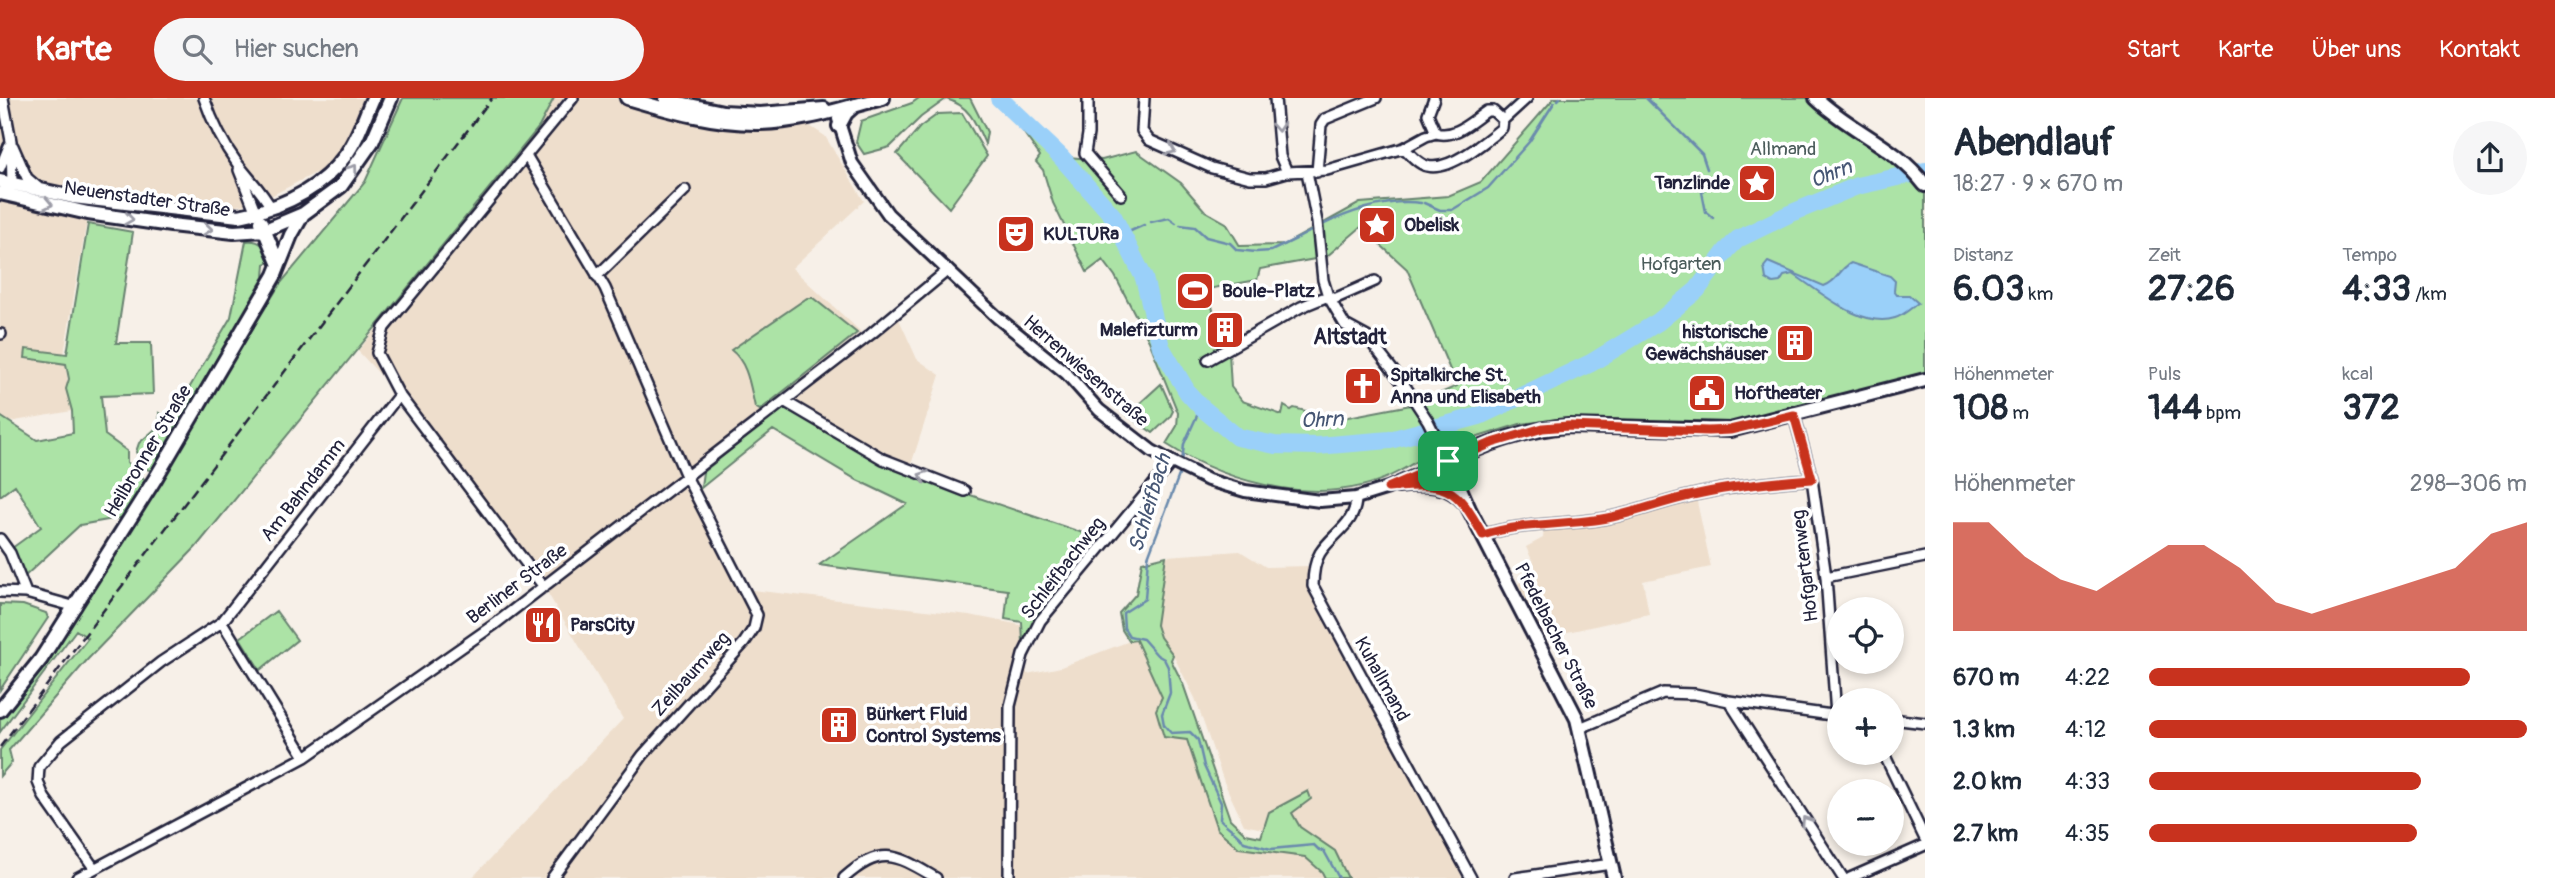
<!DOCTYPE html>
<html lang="de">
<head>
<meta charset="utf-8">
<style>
	body { margin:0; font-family:Pangolin,sans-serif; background:#f6f6f7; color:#1f2937; height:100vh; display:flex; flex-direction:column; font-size:26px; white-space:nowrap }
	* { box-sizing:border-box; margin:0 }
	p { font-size:23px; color:#747a83 }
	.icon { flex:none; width:38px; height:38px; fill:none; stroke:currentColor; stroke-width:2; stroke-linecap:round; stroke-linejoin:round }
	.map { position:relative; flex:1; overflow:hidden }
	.drawer { display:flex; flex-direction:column; background:#fff; width:630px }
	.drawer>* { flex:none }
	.buttons { position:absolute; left:1827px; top:499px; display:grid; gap:14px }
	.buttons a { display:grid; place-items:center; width:77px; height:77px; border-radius:50%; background:#fff; box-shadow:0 4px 10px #0003; font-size:35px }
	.pin { position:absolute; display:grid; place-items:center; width:60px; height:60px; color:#fff; margin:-30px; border-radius:14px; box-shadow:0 4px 10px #0006 }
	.round { display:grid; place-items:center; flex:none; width:74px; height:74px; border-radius:37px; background:#f6f6f7 }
	.overview { display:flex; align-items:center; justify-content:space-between; height:119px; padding:0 28px }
	h1 { font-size:38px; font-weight:800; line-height:52px }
	.stats { display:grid; grid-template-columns:repeat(3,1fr); gap:10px; height:119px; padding:7px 28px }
	.stats div { display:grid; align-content:center }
	.stats b { font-size:35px; font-weight:800 }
	.stats small { font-size:19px; font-weight:400 }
	.stats p { font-size:19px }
	.chart { height:196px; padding:14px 28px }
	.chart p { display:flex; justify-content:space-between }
	.chart svg { width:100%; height:126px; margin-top:7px; fill:#c8321e; opacity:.7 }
	ul { padding:0 28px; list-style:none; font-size:23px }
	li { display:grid; grid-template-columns:112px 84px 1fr; align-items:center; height:52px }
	li i { height:18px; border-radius:9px; background:#c8321e }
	header { display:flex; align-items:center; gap:42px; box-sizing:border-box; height:98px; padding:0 35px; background:#c8321e; color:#fff }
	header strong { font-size:33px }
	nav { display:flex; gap:38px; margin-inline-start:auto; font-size:24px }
	.search { width:490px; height:63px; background:#f6f6f7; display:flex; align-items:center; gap:18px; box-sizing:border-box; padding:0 24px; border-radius:38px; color:#747a83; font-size:26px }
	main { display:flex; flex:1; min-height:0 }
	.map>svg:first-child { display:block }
</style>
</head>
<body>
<header>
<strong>Karte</strong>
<div class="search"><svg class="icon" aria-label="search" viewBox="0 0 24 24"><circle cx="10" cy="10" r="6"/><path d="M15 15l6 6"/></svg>Hier suchen</div>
<nav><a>Start</a><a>Karte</a><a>Über uns</a><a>Kontakt</a></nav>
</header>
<main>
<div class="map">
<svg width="1925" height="780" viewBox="0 0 1925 780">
	<rect width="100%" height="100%" fill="#f7f0e8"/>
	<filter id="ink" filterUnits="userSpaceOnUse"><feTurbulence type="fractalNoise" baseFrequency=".0143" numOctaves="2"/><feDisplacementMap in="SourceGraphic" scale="14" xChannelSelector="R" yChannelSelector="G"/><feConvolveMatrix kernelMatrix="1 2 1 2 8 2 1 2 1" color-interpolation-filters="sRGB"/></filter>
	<g filter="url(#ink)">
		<path fill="#eedecc" d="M0,0H367L345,45L325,70L259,104L223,110L92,92L64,256L72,313L9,324L0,318Z
			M554,0H627L810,28L825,38L864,103L792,170L861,234L761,314L687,378L743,491L969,517L1021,527L1027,576L1061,569L1135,541L1162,599L1187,642L1217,731L1239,750L1305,759L1322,774L1325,780H472L623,621L544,489L399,297L358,253L539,29Z
			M898,219L917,261L940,277L909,373L840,335L792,303Z
			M1696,399L1711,469L1643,483L1649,516L1545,539L1518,486L1538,475L1526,449L1543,440L1544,428Z
			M1240,453L1266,469L1310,468V489L1320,512L1462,777L1461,780H1348L1335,753L1300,729L1292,715L1311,701L1270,714L1263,731L1244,727L1224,684L1195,600L1173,557L1160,539L1156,527L1166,458Z"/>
		<path fill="#ace3a6" stroke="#678270" stroke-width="2" fill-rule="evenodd" d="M403,0H554L539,29L196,449L88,561L9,652L12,664L0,678V652L88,540L76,532L0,634V620L70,527L280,186L365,84Z
			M919,0H970L987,34L985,46C976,25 969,7 946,1L921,19L890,49L864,56L856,44L861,23L912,5Z
			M1554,0H1816L1925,81V282L1752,327L1568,328L1546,323L1520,326L1449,348L1442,345L1417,310L1431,347C1424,361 1412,366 1398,374C1328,412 1230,387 1166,346L1177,328L1178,315L1149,243L1115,178L1103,162L1087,174L1053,105L1043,72L1036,64L1040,58L1019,28L1028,22L1068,59L1102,62L1136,53L1181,85L1205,113L1226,125L1240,148L1284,147L1360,105L1448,98L1481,84ZM1361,129L1407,171L1457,288L1416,306L1322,324L1318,316L1294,310L1291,312L1284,308L1282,317L1242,303L1231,289L1229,254L1217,229L1208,191L1257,182L1260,171L1326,159Z
			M962,15L987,58L949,110L897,56L920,29L938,16Z
			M88,126L133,134L116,245H151L153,296L101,298L105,337L127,353V364L147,384L124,419L80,427L23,480L12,450L41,429L15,387L0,398V318L37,342L73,335L72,313L66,291L69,281L66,266L25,260L26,251L67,256Z
			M246,143C262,141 266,150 272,163L265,166L264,179L152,373L144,370L136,354L139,345L160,327L159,315L171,321L231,219Z
			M807,200H813L857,235L760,312L755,309C750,288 748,265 731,252Z
			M1161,286L1173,313L1170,319L1153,335L1127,317Z
			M785,308L920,380L1098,440L1046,506L1023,545L1022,524L1005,521L1008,492L819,467L907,406L857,382L773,332L701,390V388L703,374Z
			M1166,458L1156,527L1160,539L1173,557L1171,562L1183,586L1230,721L1246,736L1261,739L1269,714L1308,693L1311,701L1292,715L1300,729L1335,753L1348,780H1325L1322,774L1305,759L1239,750L1217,731L1187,642L1164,639L1156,612L1162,599L1136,542L1129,543L1122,532L1119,515L1136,496L1142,464Z
			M0,506L23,507L46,515L48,520L0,592Z
			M276,513L297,542L260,572L240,540Z"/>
		<path fill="#9ad0f9" stroke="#6a8aad" stroke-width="2" d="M1768,164L1824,188C1838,183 1838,172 1851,165L1890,178L1895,183L1894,193L1897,197H1909L1918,205C1911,210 1903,218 1895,220C1861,231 1821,194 1793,176L1784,178L1780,184L1773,185L1766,181L1764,169Z"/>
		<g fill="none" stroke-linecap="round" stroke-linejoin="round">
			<path stroke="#6a8aad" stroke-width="2.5" d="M1646,0L1702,56L1707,71
				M1558,2L1560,0
				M1709,81L1702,94L1706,114L1713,120
				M1424,105L1440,112H1452L1488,90L1529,44L1554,5
				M1151,124L1169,120L1176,125
				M1180,127L1195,129L1206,139L1230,145L1237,152L1256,154L1271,153L1296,141
				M1320,128C1351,113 1387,100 1421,105
				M1124,136L1144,127
				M1298,140L1315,131
				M1182,365L1184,346L1201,309
				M1181,372L1148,459L1145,501L1123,515L1124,530L1129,538L1143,541L1157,557L1164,561L1168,569L1170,595L1162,616L1164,627L1171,635L1190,634L1198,642L1204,668L1221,705L1220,721C1228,730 1238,734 1244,744L1271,751L1314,747L1319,752L1324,753L1339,780"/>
			<path stroke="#9ad0f9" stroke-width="18" d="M999,0L1061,59L1113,118L1144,180L1161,249L1188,295L1201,309L1237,339L1275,347L1317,348L1390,342L1479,318L1591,265L1658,224L1697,192L1727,152L1738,141L1787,117L1857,88L1925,73"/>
			<defs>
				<path id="minor" d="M3,0L11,43L12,86
					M204,0C212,23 223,46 237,65C249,81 262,93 271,110
					M1088,0V36L1085,55L1121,97
					M1144,0L1142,33L1149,42L1212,70L1250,80H1266L1287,74L1327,72L1404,50L1426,38L1436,35L1428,16L1434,0
					M1275,0L1280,58L1287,74
					M1436,35C1455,41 1473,22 1487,13H1493L1503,22
					M13,48L27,80L41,92
					M1404,50C1410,56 1418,66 1427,68C1449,74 1485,44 1502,30L1503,22L1527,0
					M526,57L605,190L686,378L757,517L754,530L744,545L643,657L552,780
					M0,70L9,48
					M239,72L256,115
					M1307,74L1317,124L1323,182L1328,198L1345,227L1367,239L1405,288L1428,323L1448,363
					M1317,74L1321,27L1325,21L1376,0
					M597,178L685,92
					M0,236H1
					M1208,262L1301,209L1328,198L1334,201L1375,183
					M784,303L883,361L965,393
					M1794,317L1812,381L1826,479L1836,617
					M1356,400C1356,426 1333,435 1320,455C1314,465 1313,476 1313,488L1471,780
					M1483,437C1520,425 1557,427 1595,422C1628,418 1657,405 1689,398C1730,388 1771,384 1812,381
					M0,441L10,455L26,495
					M1826,479L1925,459
					M544,489L399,297L377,255L384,230L573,0
					M0,494L26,495L76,509
					M222,524L305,659
					M1729,603L1843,780
					M1892,621L1925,625
					M1580,630L1663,595L1695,596L1729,603L1839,618
					M1883,654L1925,741
					M94,770L44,699L38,684L39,669L61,643L161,564L222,524L399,297
					M77,780L305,659L495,526L871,236L948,172
					M844,780C882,746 896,757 936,780
					M1009,780L1010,608L1023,557L1040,523L1172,364
					M1515,780L1611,766
					M1850,780L1925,747"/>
				<path id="tertiary" d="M838,21L852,65L888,116L997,219L1066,275L1099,312L1152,353L1172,364L1208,382L1245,393L1320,403L1356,400L1388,390L1448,363
					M1398,389C1425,386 1447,385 1466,407"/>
				<path id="secondary" d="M627,0C670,13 715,26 761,25C802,24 843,10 883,0
					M1816,0C1850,33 1896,48 1925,87
					M666,2L723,14L760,16L824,11
					M839,28L846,15L855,7
					M0,83L73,99L239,118C281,110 319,93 345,58C358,41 364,20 373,0
					M0,95L88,115L171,127L234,134L265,132L303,116L341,88L372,44L391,0
					M261,124L279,167
					M0,612L41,561L155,381L275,177L291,137L303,116
					M1614,780L1577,621L1469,411L1448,363C1488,346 1525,331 1568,328L1730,332L1925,282"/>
			</defs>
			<use href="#minor" stroke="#22223b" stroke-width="14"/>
			<use href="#tertiary" stroke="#22223b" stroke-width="16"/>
			<use href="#secondary" stroke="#22223b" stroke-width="18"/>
			<use href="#minor" stroke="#fff" stroke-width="9"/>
			<use href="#tertiary" stroke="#fff" stroke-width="10"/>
			<use href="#secondary" stroke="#fff" stroke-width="12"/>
			<path stroke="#22223b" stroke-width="2.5" stroke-dasharray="10 5" stroke-linecap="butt" d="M0,649L492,0"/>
		</g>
		<defs><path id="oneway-chevron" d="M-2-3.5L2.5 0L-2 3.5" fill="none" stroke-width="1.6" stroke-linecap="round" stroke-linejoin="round" transform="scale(1.75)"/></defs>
		<g stroke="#9c9ca7">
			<use href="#oneway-chevron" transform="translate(1278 29) rotate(86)"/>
			<use href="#oneway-chevron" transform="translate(1171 52) rotate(24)"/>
			<use href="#oneway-chevron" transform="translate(353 71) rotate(-54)"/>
			<use href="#oneway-chevron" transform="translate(48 106) rotate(13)"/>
			<use href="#oneway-chevron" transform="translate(129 121) rotate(8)"/>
			<use href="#oneway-chevron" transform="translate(208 131) rotate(6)"/>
			<use href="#oneway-chevron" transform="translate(923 378) rotate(-160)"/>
			<use href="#oneway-chevron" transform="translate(1806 723) rotate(-123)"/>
		</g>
	</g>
	<g fill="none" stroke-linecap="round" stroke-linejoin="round" filter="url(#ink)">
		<defs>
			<path id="route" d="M1794,317L1812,381C1770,384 1730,388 1689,398C1657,405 1628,418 1595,422C1557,427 1520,425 1483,437C1455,386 1446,384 1388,390L1492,345L1543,330L1568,328L1708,333L1730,332Z"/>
		</defs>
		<use href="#route" stroke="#fff" stroke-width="14"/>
		<use href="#route" stroke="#c8321e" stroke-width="9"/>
	</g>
	<defs>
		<symbol id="sight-square" viewBox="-11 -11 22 22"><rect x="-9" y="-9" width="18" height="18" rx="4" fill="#c8321e" stroke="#fff"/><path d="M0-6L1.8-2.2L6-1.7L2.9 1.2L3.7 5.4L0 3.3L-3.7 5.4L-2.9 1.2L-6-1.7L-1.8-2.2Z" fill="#fff"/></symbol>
		<symbol id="theatre-square" viewBox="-11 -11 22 22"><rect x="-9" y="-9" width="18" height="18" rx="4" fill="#c8321e" stroke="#fff"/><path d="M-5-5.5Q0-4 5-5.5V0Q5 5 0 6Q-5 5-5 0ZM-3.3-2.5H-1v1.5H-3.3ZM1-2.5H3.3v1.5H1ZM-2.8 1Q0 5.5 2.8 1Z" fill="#fff"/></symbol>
		<symbol id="stadium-square" viewBox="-11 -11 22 22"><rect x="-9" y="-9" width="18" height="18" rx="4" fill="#c8321e" stroke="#fff"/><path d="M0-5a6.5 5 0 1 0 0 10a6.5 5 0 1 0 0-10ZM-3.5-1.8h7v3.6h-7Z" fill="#fff"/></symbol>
		<symbol id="building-square" viewBox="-11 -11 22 22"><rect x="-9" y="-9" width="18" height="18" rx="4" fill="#c8321e" stroke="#fff"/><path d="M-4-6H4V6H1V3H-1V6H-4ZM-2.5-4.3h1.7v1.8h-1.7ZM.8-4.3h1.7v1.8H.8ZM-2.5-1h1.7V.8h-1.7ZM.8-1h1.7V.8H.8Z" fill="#fff"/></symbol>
		<symbol id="church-square" viewBox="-11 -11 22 22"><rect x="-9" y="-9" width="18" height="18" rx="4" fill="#c8321e" stroke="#fff"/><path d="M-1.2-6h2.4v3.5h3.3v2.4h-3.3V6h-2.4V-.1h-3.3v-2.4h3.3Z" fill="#fff"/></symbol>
		<symbol id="civic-square" viewBox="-11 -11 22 22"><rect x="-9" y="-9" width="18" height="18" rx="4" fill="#c8321e" stroke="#fff"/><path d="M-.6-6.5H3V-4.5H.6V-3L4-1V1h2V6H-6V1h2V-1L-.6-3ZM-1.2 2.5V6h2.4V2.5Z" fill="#fff"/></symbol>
		<symbol id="restaurant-square" viewBox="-11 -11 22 22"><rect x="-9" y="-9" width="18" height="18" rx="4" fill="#c8321e" stroke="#fff"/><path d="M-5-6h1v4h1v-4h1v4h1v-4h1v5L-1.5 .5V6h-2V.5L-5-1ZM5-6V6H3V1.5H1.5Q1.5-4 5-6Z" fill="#fff"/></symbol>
	</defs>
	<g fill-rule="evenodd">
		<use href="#sight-square" x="1735" y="63" width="44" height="44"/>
		<use href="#sight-square" x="1355" y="105" width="44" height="44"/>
		<use href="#theatre-square" x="994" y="114" width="44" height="44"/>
		<use href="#stadium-square" x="1173" y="171" width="44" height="44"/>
		<use href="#building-square" x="1203" y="210" width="44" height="44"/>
		<use href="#building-square" x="1773" y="223" width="44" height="44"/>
		<use href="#church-square" x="1341" y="266" width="44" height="44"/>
		<use href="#civic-square" x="1685" y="273" width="44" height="44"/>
		<use href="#restaurant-square" x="521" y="505" width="44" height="44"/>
		<use href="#building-square" x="817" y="605" width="44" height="44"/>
	</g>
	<g text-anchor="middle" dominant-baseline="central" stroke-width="7" stroke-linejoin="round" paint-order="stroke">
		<g font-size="19" fill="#4b5c5b" stroke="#fff">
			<text x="1783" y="51">Allmand</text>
			<text x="1681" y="166">Hofgarten</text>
		</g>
		<g font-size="19" font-weight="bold" fill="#22223b" stroke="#fff" text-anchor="start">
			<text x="1730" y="85" text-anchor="end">Tanzlinde</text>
			<text x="1404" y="127">Obelisk</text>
			<text x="1043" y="136">KULTURa</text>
			<text x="1222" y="193">Boule-Platz</text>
			<text x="1198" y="232" text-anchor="end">Malefizturm</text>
			<text x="1768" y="234" text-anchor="end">historische<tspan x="1768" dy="22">Gewächshäuser</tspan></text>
			<text x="1390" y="277">Spitalkirche St.<tspan x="1390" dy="22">Anna und Elisabeth</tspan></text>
			<text x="1734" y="295">Hoftheater</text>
			<text x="570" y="527">ParsCity</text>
			<text x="866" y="616">Bürkert Fluid<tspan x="866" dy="22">Control Systems</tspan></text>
		</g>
		<g font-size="19" fill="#22223b" stroke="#fff">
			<text transform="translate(147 101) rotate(8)">Neuenstadter Straße</text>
			<text transform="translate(1086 273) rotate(41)">Herrenwiesenstraße</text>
			<text transform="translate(148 353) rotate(-59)">Heilbronner Straße</text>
			<text transform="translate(303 392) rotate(-52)">Am Bahndamm</text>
			<text transform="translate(1805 468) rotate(-97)">Hofgartenweg</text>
			<text transform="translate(1063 470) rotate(-52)">Schleifbachweg</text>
			<text transform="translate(517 486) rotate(-37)">Berliner Straße</text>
			<text transform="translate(1556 538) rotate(63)">Pfedelbacher Straße</text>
			<text transform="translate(691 576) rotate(-48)">Zeilbaumweg</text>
			<text transform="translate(1382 581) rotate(61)">Kuhallmand</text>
		</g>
		<g font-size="21" font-style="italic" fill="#465674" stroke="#fff">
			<text transform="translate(1831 76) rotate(-22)">Ohrn</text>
			<text transform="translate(1322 322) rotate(-3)">Ohrn</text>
			<text transform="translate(1150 405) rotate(-73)">Schleifbach</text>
		</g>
		<g font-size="21" font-weight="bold" fill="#22223b" stroke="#fff">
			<text x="1350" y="239">Altstadt</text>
		</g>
	</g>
</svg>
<div class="buttons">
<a><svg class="icon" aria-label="locate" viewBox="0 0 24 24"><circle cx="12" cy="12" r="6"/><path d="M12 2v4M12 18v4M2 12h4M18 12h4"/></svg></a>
<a>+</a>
<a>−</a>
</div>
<div class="pin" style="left:1448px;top:363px;background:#1e9e55"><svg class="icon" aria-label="arrive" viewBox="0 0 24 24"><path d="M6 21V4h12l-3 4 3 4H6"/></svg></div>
</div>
<section class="drawer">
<div class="overview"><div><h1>Abendlauf</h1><p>18:27 · 9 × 670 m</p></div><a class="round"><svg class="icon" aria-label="share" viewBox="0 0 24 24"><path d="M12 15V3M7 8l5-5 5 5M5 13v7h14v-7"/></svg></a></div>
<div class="stats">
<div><p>Distanz</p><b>6.03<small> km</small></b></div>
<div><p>Zeit</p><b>27:26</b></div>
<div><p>Tempo</p><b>4:33<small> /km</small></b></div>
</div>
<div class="stats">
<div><p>Höhenmeter</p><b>108<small> m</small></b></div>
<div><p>Puls</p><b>144<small> bpm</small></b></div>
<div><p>kcal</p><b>372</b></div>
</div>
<div class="chart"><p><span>Höhenmeter</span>298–306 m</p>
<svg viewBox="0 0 160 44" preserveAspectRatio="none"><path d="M0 44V6L10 6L20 18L30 26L40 30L50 22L60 14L70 14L80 22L90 34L100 38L110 34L120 30L130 26L140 22L150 10L160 6V44z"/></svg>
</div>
<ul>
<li><b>670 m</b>4:22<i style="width:85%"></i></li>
<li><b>1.3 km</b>4:12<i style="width:100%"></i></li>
<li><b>2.0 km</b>4:33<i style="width:72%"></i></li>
<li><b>2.7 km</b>4:35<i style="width:71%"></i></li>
</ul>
</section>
</main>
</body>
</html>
